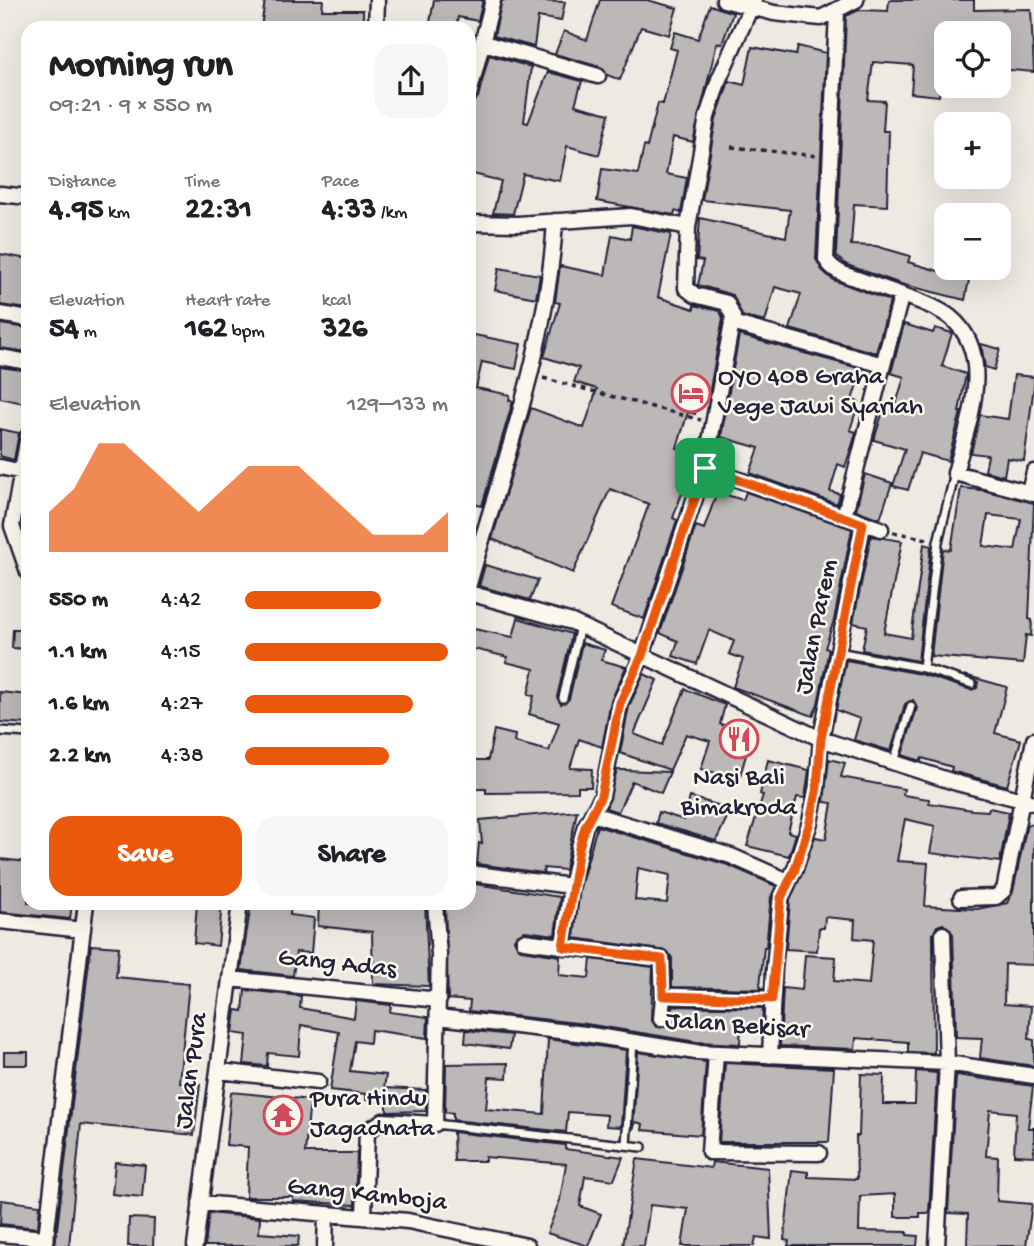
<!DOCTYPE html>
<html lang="en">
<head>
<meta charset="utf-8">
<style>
	body { margin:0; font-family:"Gochi Hand",sans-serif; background:#f6f6f6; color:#202124; height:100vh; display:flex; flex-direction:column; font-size:26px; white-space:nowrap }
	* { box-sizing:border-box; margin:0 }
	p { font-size:23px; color:#757577 }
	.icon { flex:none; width:38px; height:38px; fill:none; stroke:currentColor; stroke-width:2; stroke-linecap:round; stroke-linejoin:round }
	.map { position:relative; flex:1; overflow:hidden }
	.drawer { position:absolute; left:21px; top:21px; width:455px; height:889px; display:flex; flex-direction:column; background:#fff; border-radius:21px; box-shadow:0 7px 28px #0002 }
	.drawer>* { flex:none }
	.fabs { position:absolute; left:934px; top:21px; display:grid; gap:14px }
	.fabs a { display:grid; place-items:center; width:77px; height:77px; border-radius:14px; background:#fff; box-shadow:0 7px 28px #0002; font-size:35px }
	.pin { position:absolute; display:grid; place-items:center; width:60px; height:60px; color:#fff; margin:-30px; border-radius:14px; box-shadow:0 4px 10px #0006 }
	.round { display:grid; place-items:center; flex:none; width:74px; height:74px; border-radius:21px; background:#f6f6f6 }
	.head { display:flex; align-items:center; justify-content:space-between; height:119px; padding:0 28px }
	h1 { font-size:38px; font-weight:700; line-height:52px }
	.figures { display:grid; grid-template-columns:repeat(3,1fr); gap:10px; height:119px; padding:7px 28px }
	.figures div { display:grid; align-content:center }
	.figures b { font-size:30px; font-weight:700 }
	.figures small { font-size:19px; font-weight:400 }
	.figures p { font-size:19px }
	.chart { height:196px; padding:14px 28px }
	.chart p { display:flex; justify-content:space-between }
	.chart svg { width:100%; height:126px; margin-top:7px; fill:#ea580c; opacity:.7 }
	.action { display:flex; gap:14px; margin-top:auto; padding:14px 28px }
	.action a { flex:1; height:80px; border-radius:21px; background:#ea580c; color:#fff; font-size:28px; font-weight:700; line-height:80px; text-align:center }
	.action a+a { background:#f6f6f6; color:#202124 }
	ul { padding:0 28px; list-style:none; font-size:23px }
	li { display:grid; grid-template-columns:112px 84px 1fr; align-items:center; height:52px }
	li i { height:18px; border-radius:9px; background:#ea580c }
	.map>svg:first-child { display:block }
</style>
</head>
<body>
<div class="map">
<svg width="1034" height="1246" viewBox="0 0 1034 1246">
	<rect width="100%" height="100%" fill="#eeeae2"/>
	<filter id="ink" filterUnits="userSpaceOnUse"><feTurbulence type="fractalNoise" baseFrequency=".0143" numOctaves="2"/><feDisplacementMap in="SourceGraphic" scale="14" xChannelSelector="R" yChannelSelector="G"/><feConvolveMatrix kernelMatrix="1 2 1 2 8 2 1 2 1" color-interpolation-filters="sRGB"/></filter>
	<g filter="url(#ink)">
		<path fill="#bcb8b8" stroke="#22223b" stroke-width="2" fill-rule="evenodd" d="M265,0H323L322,10H363V28H261Z
			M434,0H483L478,21L458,17L456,28H429Z
			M502,0L565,2L561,21L538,17L534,47L494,36Z
			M600,0H647L677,8L669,35L641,27L620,80L607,75L601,67L555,54L564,31L587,40Z
			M889,0H974V10L1031,9L1034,72L999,69V33H947V65H942L939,96L911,93L913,65L873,62L868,100L885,101L883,131H889L887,206L854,204L851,245L876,246L910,256L908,262L969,280L965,300L901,284L847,265L836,256L846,16L859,10L888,11Z
			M710,5L733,13L722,44L717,43L693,142L673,137L666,174L687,178L681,213L675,211L674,215L597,201L602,169L638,174L644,146L647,147L658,103L663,104L677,50L670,48L675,32L698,39Z
			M798,46L826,53L816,259L822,270L833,280L890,301L876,353L790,329L801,294L775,287L765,322L742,316L733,295L698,285L703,261L697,260L700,218L786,237L790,210L702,200L716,119L729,81L744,85L752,47L796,55Z
			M489,55L531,67L524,122L528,123L548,72L582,81L575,105L609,114L599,155L567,146L560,181L523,174L513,214L493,213L501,181L469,173V108L478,97Z
			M632,226L671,234L658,297L694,309V305L720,311L723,318L708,400L700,398L695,414L688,412L677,448L696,455L673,518L677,520L644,619L611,607L649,504L610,489L573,573L492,539L531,408L584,428L597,389L574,382L579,368L544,357L560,303L555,302L560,266L605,275L612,235L630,239Z
			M0,254L28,259V309L0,305Z
			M499,268L540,275L536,298L495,290Z
			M0,324L28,328V352L0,348Z
			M904,324L933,333L935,328L952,333L942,366L966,374L959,412H961L948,461L920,453L908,490L893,486L905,449L874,440L884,408L894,411L904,377L891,373Z
			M469,334L521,344L516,369L482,362L476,388L510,395L509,400L513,401L482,506L469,503Z
			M739,335L862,369L852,400L859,402L850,430L856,432L853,443L845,467L838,464L830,491L840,494L837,504L750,473L759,448L721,437Z
			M981,344L1000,349L994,370L985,367Z
			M0,367L28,371V404L0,398Z
			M1014,375L1034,377V386L1024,461L1007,458L1004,476L985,471L988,455L971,453L980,415L1008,419Z
			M0,429L19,433L14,460L0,456Z
			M865,474L892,483L880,519L856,510Z
			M961,488L982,490L1034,503L1029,619L1032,620L1031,636L1026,635L1023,664L931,656L943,549L951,550ZM988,515L1021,519L1015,550L983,546Z
			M717,492L743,500L746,492L852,529L834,620L825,648L829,649L818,704L813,716L733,687L743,659L729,654L734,641L709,630L697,664L673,656L678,641L660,633L696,526L704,529Z
			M871,536L902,541L884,633L911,638L924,544L931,546L918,661L862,650L867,626L853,623Z
			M485,565L538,580L530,600L479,586Z
			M518,618L572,634L557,697L561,704L569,699L582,643L605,650L601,660L626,667L611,701L602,747L579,739L570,768L592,769L591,787H578V792L486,793V789H470V760H488L494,730L515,735L514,742L549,751L559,723L529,714L534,696L528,695L534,669L506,662L508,657L469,648V628L513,637Z
			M13,629H28V649L12,648Z
			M846,660L921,674L971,690L977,688L978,682L964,675L1007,687L995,733L1021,740L1007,786L951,771L952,767L922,758L921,761L902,755L917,708L913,700L905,704L891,751L854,740L860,719L836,710Z
			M644,674L657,680L634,734L662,745L685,689L725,705L720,724L752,735L739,779L701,769L710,741L686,734L670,770L620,753L629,706Z
			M0,692L28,695V724L0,722Z
			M829,759L845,763L841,777L904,789L903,795L929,799V803L972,810L988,811L989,808L1009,812L1000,862L930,853L935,826L905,819L897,861L928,863L925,906L977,909L1007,903L1013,892L1027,824L1034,825V965L1005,964L1004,1004L1031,1006L1029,1039L1034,1040V1066L980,1058L982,1038L956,1037L953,934L943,924L937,926L933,934L934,1053L908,1052V1042L856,1038L855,1049L780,1046L783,988L802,990L805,955L836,957L834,981L869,984L873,940L854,938L855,920L825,917L824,928H819L817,951L786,949L790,901L815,837L826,839L832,803L824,802Z
			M768,760L809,770L805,798L797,797L788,832L796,834L789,856L747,846L763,795L760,794Z
			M617,770H624L670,772L661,793L632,781L618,812L606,808Z
			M690,797L731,809L716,841L656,823L659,812L684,820Z
			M577,811L565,870L544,868L543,873L477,864L479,843L482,844L480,820Z
			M597,826L728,865L776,886L771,897L766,947H764L760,986L763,989L672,987V958L667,951L574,938L580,888ZM638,868L670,875L667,903L635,900Z
			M0,859L28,862V903H72L70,919L0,912Z
			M469,883L560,897L555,935L525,931L517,935L514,940L522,950L560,956L559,975L589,978L591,959L653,967L651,1019L656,1027L668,1025L672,1006L763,1008L762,1026L741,1025L740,1044L697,1042L586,1024L469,1011L470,1001L448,999L445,903H469Z
			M197,903H222L218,946L194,943Z
			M251,903H291L290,915L314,918L311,953L296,952L293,976L241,970Z
			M319,903H425L429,986L373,984L372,932L318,926Z
			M91,945L119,947L116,977L189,984L179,1082L200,1084L194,1135L81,1124L69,1246H55Z
			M245,990L301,996L300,1008L354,1018L356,1001L391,1005L390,1012L428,1017L427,1038L371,1030L370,1043L355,1041L350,1071L386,1075L384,1088L426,1090V1111L387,1112V1103L366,1100V1094L330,1090L339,1032L301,1025L299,1056L268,1053L267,1066L244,1064L247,1035L233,1033L236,1010L243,1011Z
			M466,1030L511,1035L509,1049L465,1043Z
			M548,1039L626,1050L621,1127L606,1126L607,1115L568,1112L566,1132L453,1120V1113L445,1112L446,1064L508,1063L507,1078L489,1077L486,1109L544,1114Z
			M4,1052H28V1065H4Z
			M638,1052L706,1062L701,1135L642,1130L643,1124L636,1122L633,1129Z
			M725,1063L834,1068L829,1142H719Z
			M916,1071L937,1073L929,1213H920V1217H895V1194L860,1196L859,1231L907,1232V1235L918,1236L917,1246H788L789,1241L784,1240L792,1170L808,1172V1177L857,1179L856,1136H859L861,1074L884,1075L883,1104H915Z
			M956,1075L1033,1086L1028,1128H1034V1156L1014,1155L1016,1113L990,1110L986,1156L998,1157L997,1201L1032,1204L1026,1246H967L968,1214L948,1213Z
			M231,1092L310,1100L305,1153H357L355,1205L293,1201V1197H246L248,1147L226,1145Z
			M453,1132L565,1145V1149L623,1157L614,1180L585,1176L580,1206L601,1214L588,1246L547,1233L560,1200L566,1164L485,1157V1161H454Z
			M637,1159L711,1168L712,1162L768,1168L771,1239L756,1237L754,1246H682L688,1209L650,1205L644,1246H623Z
			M115,1162L145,1165L142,1197L112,1194Z
			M1,1200L40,1205L38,1228L0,1224Z
			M209,1213L260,1218L259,1233L299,1236L298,1246H205Z
			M129,1218L154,1219L153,1246H128Z"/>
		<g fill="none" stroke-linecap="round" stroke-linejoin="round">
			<defs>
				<path id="lane" d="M838,652L923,668L972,684
					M923,668L938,542L955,473
					M563,698L580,626
					M0,731L28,733
					M894,762L911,706
					M435,1124L642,1147
					M626,1145L633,1042"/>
				<path id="street" d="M724,0L774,13L821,18L856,0
					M837,12L826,259C833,273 852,277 866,282C890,292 931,302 950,317C997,355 967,426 955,473L1034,494
					M376,28L377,0
					M484,43L598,76
					M469,95L493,0
					M0,194L28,197
					M469,223L518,224L631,216L688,227L686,288L695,295L727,303L733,317L705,468L642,656L620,703L602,796L585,827L571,886L469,873
					M688,227L707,117L719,79L754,0
					M0,314L28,319
					M732,323L883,365L844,517
					M0,357L28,362
					M883,365L901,297
					M28,436L12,526L28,572
					M0,467L27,473
					M705,468L881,529
					M1029,492L1034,472
					M469,584C503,464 548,347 555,221
					M469,593L572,622L821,739L957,783L1034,803
					M592,814L731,856L788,881
					M961,898L996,897L1004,890L1034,740
					M0,921L83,930
					M524,941L662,959L663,996L772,999
					M563,947L571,886
					M230,979L439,1000
					M438,1017L585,1034L696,1052L947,1063L1034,1076
					M661,1019L663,996
					M716,1054L709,1152L819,1153
					M770,1056L774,969L781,898L795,869L810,822L817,787L821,739L863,524
					M219,1071L318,1082
					M200,1203L408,1221L527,1246
					M364,1216L367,1131L383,1121L435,1124L439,955L435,903
					M0,1234L45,1238
					M45,1246L86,903
					M195,1246L240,903
					M325,1246L326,1216
					M937,1246L947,1063L943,934"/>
			</defs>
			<use href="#lane" stroke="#22223b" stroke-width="12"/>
			<use href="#street" stroke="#22223b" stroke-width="19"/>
			<path stroke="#22223b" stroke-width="3.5" stroke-dasharray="5 5" stroke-linecap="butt" d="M731,147L818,156
				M543,378L701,420
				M893,532L927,539"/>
			<use href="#lane" stroke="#fbf7ec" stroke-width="7"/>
			<use href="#street" stroke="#fbf7ec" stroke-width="14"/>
		</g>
	</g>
	<g fill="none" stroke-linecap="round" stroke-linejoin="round" filter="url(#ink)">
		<defs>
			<path id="route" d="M705,468L863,524L821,739L817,787L810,822L795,869L781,898L772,999L663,996L662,959L563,947L579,848L585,827L601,796L620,703L642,656Z"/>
		</defs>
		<use href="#route" stroke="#fff" stroke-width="14"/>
		<use href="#route" stroke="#ea580c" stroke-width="9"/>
	</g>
	<defs>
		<symbol id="hotel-ring" viewBox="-11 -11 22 22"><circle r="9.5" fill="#fbf7ec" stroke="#d1495b" stroke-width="1.5"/><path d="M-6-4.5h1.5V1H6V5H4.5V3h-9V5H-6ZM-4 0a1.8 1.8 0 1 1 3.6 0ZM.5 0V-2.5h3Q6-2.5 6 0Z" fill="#d1495b"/></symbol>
		<symbol id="restaurant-ring" viewBox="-11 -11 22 22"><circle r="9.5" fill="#fbf7ec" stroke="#d1495b" stroke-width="1.5"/><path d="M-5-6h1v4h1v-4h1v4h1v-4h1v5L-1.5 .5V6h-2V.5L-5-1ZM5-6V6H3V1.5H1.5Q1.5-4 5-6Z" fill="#d1495b"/></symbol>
		<symbol id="temple-ring" viewBox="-11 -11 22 22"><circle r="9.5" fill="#fbf7ec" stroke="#d1495b" stroke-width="1.5"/><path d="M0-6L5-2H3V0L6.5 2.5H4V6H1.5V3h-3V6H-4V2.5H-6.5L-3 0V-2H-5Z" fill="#d1495b"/></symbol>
	</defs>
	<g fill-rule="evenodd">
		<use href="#hotel-ring" x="669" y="371" width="44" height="44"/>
		<use href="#restaurant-ring" x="717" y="717" width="44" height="44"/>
		<use href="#temple-ring" x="261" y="1093" width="44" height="44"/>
	</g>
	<g text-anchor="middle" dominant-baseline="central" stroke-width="5" stroke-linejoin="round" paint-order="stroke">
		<g font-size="26" fill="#22223b" stroke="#fbf7ec" text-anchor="start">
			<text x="718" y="378">OYO 408 Graha<tspan x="718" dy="30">Vege Jawi Syariah</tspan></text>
			<text x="739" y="779" text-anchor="middle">Nasi Bali<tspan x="739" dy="30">Bimakroda</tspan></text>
			<text x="310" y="1100">Pura Hindu<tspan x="310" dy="30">Jagadnata</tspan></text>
		</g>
		<g font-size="26" fill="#22223b" stroke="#fbf7ec">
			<text transform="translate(818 627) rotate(-79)">Jalan Parem</text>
			<text transform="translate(337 965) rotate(6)">Gang Adas</text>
			<text transform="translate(737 1027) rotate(4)">Jalan Bekisar</text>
			<text transform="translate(193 1071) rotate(-82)">Jalan Pura</text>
			<text transform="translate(367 1196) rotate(6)">Gang Kamboja</text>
		</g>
	</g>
</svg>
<div class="fabs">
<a><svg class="icon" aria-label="locate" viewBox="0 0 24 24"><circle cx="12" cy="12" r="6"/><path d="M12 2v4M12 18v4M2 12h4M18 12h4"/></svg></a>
<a>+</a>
<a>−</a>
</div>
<div class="pin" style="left:705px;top:468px;background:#1e9e55"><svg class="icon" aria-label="arrive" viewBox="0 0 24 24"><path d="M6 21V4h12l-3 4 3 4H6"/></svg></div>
<section class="drawer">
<div class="head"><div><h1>Morning run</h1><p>09:21 · 9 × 550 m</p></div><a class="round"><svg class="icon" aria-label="share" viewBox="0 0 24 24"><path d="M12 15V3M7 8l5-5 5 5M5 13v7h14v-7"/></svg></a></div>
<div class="figures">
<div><p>Distance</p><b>4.95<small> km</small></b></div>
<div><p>Time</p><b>22:31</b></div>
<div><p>Pace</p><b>4:33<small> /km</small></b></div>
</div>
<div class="figures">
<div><p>Elevation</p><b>54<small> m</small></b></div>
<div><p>Heart rate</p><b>162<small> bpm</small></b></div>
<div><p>kcal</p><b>326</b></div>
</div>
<div class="chart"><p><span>Elevation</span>129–133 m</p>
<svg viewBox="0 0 160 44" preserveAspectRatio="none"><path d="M0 44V30L10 22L20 6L30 6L40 14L50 22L60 30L70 22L80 14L90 14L100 14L110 22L120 30L130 38L140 38L150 38L160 30V44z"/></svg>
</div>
<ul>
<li><b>550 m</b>4:42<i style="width:67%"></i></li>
<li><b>1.1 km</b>4:15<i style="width:100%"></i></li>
<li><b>1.6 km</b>4:27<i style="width:83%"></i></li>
<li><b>2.2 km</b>4:38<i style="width:71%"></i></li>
</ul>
<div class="action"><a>Save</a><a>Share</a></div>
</section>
</div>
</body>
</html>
